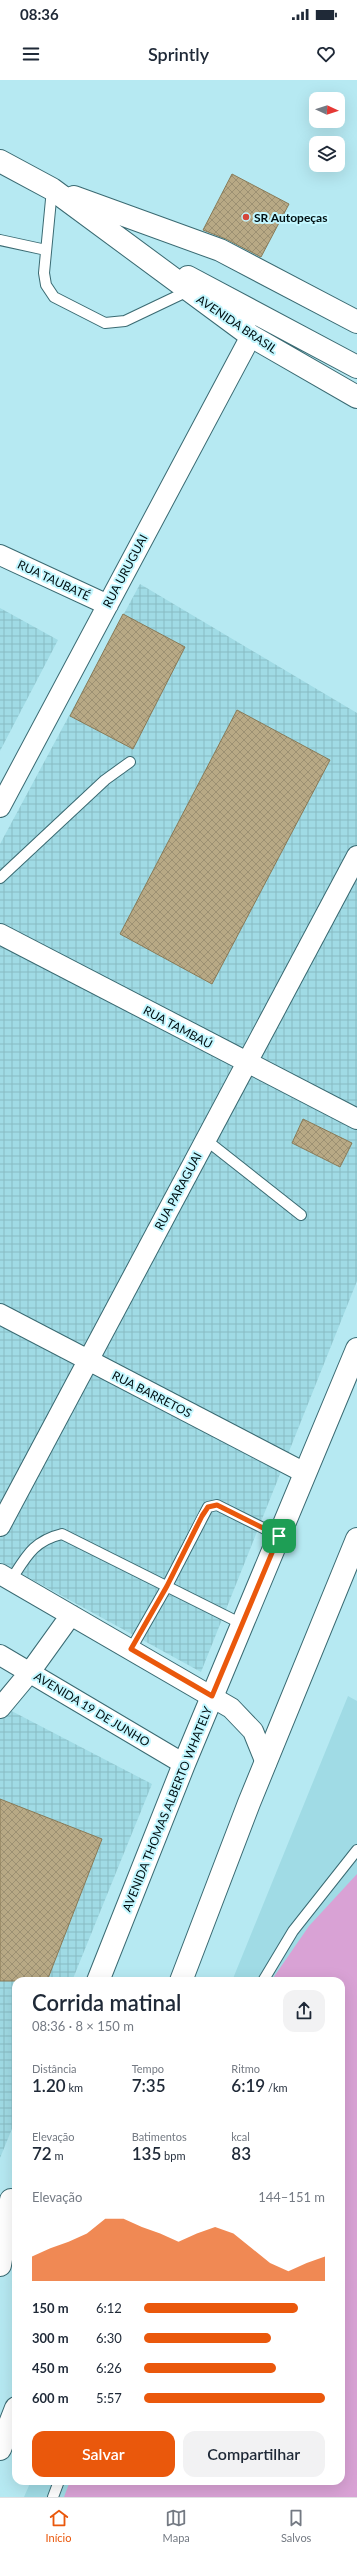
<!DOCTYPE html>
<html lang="pt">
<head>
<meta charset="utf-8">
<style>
	body { margin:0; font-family:Lato,sans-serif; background:#f2f2f3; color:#1f2937; height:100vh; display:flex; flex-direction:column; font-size:15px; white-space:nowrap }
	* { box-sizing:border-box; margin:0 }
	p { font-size:13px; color:#747a83 }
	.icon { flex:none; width:22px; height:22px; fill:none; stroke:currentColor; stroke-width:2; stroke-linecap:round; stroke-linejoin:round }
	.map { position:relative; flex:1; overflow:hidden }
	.side { position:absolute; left:12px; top:1897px; width:333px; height:508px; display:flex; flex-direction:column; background:#fff; border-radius:12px; box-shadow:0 4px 16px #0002 }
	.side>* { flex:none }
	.needle { width:26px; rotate:93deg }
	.tools { position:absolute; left:309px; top:12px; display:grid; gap:8px }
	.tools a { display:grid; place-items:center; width:36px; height:36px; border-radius:8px; background:#fff; box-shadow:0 4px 16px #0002; font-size:20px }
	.pin { position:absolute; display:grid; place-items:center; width:34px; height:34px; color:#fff; margin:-17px; border-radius:8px; box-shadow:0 2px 6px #0006 }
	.round { display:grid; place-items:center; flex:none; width:42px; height:42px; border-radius:12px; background:#f2f2f3 }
	.overview { display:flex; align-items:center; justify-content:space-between; height:68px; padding:0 20px }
	h1 { font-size:22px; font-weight:600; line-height:30px }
	.stats { display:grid; grid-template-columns:repeat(3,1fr); gap:6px; height:68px; padding:4px 20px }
	.stats div { display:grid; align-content:center }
	.stats b { font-size:17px; font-weight:600 }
	.stats small { font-size:11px; font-weight:400 }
	.stats p { font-size:11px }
	.chart { height:112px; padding:8px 20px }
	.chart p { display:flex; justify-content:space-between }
	.chart svg { width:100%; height:72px; margin-top:4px; fill:#ea580c; opacity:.7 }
	.button { display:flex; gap:8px; margin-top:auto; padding:8px 20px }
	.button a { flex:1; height:46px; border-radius:12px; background:#ea580c; color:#fff; font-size:16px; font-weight:600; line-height:46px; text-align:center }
	.button a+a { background:#f2f2f3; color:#1f2937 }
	ul { padding:0 20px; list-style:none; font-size:13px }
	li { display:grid; grid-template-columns:64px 48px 1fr; align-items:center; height:30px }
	li i { height:10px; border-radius:5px; background:#ea580c }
	.status { display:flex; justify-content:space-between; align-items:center; height:28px; padding:0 20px; background:#fff; direction:ltr }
	.status svg { height:11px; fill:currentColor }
	header { display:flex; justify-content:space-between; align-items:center; height:52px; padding:0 20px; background:#fff; font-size:18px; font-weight:600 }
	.dock { display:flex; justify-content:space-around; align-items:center; height:56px; border-top:1px solid #e0e1e3; background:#fff; font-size:11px; color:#747a83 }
	.dock a { display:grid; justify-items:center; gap:2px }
	.dock .on { color:#ea580c }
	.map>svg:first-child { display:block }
</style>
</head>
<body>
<div class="status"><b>08:36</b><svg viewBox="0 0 49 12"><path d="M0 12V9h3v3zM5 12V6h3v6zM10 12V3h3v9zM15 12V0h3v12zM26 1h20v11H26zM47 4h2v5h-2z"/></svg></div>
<header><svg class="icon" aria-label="menu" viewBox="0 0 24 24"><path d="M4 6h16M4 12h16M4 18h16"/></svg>Sprintly<svg class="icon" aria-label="heart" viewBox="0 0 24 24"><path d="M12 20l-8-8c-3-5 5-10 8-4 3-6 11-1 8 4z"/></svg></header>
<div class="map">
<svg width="357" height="2417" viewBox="0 0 357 2417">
	<defs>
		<pattern id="industrial-grid" width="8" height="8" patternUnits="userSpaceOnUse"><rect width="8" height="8" fill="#a0dbe5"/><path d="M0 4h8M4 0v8" fill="none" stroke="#88bbc3"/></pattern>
		<pattern id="building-cross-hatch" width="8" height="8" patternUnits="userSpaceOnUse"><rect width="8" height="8" fill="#b8a985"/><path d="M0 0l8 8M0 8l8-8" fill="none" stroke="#9c9072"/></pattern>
	</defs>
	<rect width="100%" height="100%" fill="#b6e9f2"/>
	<path fill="#a0dbe5" d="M348,1616L357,1621V2417H24L31,2401H341V1901H232Z"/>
	<path fill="url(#industrial-grid)" d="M140,504L357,633V1201L201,1592L0,1482V764Z
		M0,528L58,560L0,671Z
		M0,1625L152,1704L72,1901H16V2039L0,2078Z"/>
	<path fill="#d9a2d5" d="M357,1794V2417H64L70,2401H341V1901H271L309,1846Z"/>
	<path fill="url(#building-cross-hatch)" stroke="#887a57" d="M232,94L289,124L261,177L226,159L203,150Z
		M123,534L185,567L133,669L70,636Z
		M237,630L330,680L212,904L120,854Z
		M303,1039L352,1063L340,1087L292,1063Z
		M0,1719L102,1759L47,1901H0Z"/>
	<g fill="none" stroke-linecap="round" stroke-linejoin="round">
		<defs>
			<path id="service" d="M52,109L44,193L46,205L54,217L105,243L125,241L188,211
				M0,160L46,170
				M0,798L105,700L130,682
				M206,1060L301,1135
				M11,1500C26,1477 33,1461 62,1454L242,1544
				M131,1569L167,1506L208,1427L217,1425L279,1456
				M263,1901L293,1851L357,1770
				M53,2417L59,2401"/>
			<path id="minor" d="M0,475L108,525
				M0,727L251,256
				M0,854L357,1039
				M0,1234L305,1393
				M0,1446L357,776
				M0,1494L231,1628L253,1651L266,1683
				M0,1575L184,1684
				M0,1628L30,1592L71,1535"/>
			<path id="secondary" d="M0,81L52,109L251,256L357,317
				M74,117L220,170L357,242
				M188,197L357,287
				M98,1901L184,1684L357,1269
				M181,1901L249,1723L357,1459
				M0,2185L11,2120
				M0,2369L16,2328"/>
		</defs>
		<use href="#service" stroke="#3a6a72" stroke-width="12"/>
		<use href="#minor" stroke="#3a6a72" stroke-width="22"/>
		<use href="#secondary" stroke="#3a6a72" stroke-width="24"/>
		<use href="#service" stroke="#fff" stroke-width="10"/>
		<use href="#minor" stroke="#fff" stroke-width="20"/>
		<use href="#secondary" stroke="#fff" stroke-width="22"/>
	</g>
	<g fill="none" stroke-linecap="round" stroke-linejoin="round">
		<defs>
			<path id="route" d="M217,1425L279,1456L212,1616L131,1569L167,1506L202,1436L208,1427Z"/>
		</defs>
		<use href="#route" stroke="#fff" stroke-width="8"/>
		<use href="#route" stroke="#ea580c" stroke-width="5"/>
	</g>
	<circle fill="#d5473b" stroke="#c3f7ff" stroke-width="1.5" cx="246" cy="137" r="4"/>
	<g text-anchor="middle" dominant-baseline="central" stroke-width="4" stroke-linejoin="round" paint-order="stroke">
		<g font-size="12" font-weight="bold" fill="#000f12" stroke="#c3f7ff" text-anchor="start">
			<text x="254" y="137">SR Autopeças</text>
		</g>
		<g font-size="12" fill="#000f12" stroke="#c3f7ff">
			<text transform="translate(237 244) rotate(34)">AVENIDA BRASIL</text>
			<text transform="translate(125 491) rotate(-62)">RUA URUGUAI</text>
			<text transform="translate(54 500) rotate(25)">RUA TAUBATÉ</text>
			<text transform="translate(178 947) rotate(28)">RUA TAMBAÚ</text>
			<text transform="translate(178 1111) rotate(-62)">RUA PARAGUAI</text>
			<text transform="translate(152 1314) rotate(27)">RUA BARRETOS</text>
			<text transform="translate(92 1629) rotate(31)">AVENIDA 19 DE JUNHO</text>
			<text transform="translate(167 1729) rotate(-68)">AVENIDA THOMAS ALBERTO WHATELY</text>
		</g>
	</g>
</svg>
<div class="tools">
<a><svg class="needle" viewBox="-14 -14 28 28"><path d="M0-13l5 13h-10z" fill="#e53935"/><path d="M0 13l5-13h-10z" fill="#747a83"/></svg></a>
<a><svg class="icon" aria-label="layers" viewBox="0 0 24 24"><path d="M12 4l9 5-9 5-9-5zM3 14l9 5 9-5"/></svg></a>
</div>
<div class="pin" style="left:279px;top:1456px;background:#1e9e55"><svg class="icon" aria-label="arrive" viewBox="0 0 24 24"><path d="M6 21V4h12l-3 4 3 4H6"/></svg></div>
<section class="side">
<div class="overview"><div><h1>Corrida matinal</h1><p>08:36 · 8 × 150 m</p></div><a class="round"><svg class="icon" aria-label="share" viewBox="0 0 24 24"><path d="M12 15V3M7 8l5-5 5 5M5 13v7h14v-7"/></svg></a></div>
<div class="stats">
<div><p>Distância</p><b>1.20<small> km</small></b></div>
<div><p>Tempo</p><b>7:35</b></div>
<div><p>Ritmo</p><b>6:19<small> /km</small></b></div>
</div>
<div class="stats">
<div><p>Elevação</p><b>72<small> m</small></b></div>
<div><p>Batimentos</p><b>135<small> bpm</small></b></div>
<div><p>kcal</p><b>83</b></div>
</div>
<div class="chart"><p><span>Elevação</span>144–151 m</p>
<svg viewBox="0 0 160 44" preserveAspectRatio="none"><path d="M0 44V29L10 24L20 20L30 15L40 6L50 6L60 11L70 15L80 20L90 15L100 11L110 15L120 24L130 33L140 38L150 33L160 29V44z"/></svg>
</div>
<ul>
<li><b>150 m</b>6:12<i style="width:85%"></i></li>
<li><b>300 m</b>6:30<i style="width:70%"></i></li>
<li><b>450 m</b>6:26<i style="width:73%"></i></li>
<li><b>600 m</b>5:57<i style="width:100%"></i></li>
</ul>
<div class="button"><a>Salvar</a><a>Compartilhar</a></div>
</section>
</div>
<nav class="dock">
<a class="on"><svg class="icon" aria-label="home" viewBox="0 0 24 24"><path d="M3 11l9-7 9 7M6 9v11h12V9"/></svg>Início</a>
<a><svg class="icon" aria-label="map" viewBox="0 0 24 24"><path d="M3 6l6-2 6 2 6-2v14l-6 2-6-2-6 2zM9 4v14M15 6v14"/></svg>Mapa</a>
<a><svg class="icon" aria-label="saved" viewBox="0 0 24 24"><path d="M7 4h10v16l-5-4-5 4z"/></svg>Salvos</a>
</nav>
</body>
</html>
